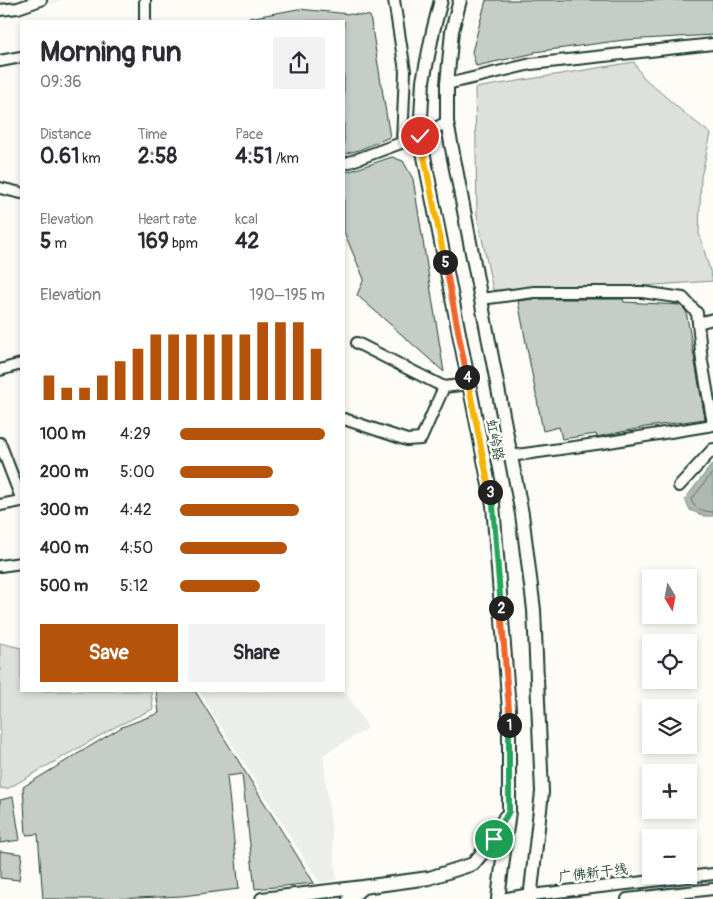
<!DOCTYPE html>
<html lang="en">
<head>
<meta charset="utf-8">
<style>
	body { margin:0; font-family:Pangolin,"LXGW WenKai TC",sans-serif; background:#f2f2f3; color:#2b2b33; height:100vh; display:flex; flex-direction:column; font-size:19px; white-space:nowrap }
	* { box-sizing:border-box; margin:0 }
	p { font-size:16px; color:#7c7c81 }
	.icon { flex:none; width:28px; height:28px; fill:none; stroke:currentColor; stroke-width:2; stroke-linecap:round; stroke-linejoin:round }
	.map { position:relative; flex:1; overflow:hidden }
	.side { position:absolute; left:20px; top:20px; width:325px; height:672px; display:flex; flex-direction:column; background:#fff; border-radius:0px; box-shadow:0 2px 8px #0003 }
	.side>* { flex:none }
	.needle { width:32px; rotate:170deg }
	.buttons { position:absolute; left:642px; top:569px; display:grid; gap:10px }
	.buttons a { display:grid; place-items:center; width:55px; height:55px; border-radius:0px; background:#fff; box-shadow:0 2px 8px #0003; font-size:25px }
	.pin { position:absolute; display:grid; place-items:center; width:42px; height:42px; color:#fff; margin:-21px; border:2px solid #fff; border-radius:50%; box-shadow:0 1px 5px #0007 }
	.km { position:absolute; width:25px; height:25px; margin:-12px; border-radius:50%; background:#222; color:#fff; font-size:14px; line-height:25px; text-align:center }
	.round { display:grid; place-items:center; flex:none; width:52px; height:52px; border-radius:0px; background:#f2f2f3 }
	.headline { display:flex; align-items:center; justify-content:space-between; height:85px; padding:0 20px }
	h1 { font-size:28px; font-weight:700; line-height:38px }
	.figures { display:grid; grid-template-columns:repeat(3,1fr); gap:8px; height:85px; padding:5px 20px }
	.figures div { display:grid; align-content:center }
	.figures b { font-size:21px; font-weight:700 }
	.figures small { font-size:14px; font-weight:400 }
	.figures p { font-size:14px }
	.chart { height:140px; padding:10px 20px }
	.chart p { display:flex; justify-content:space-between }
	.chart svg { width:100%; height:90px; margin-top:5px; stroke:#b45309; stroke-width:6 }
	.action { display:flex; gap:10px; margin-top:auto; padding:10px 20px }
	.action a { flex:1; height:58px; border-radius:0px; background:#b45309; color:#fff; font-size:20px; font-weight:700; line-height:58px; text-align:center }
	.action a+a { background:#f2f2f3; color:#2b2b33 }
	ul { padding:0 20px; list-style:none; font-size:16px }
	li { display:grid; grid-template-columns:80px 60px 1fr; align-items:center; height:38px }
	li i { height:12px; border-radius:6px; background:#b45309 }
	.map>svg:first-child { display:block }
</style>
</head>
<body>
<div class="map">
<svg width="713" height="899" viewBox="0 0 713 899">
	<rect width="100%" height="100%" fill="#fdfcf7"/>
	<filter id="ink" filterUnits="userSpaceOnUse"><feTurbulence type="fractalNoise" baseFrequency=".02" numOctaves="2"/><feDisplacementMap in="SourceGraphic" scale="10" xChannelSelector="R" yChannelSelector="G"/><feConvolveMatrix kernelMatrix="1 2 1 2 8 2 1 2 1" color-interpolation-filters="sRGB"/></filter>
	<g filter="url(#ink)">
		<path fill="#eceee9" d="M0,0H62L0,18Z
			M344,690L368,728L323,755L337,880L319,882L199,691H344Z"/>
		<path fill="#dde0db" stroke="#7e8e88" d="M634,62L643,77L683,112L711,134L701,177L699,233L713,281L627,287L493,290L477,215L475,88Z
			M0,643L21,648V691H151L153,709L117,726L7,789L0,788Z"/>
		<path fill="#aeb8b1" stroke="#75877f" d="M713,463V516H704L690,510L685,499Z"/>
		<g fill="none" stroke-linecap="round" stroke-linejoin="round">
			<path stroke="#586e66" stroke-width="1" d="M713,472L691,500C695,510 703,511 713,512"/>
		</g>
		<path fill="#c6cdc7" stroke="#1f3d34" d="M486,0H713V35L624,40L534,52L535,53L476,66L472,52Z
			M298,9L370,16L390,137L359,150L344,154V21H249V18Z
			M392,157L403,161L413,179L444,372L357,295L364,279L344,232V173Z
			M534,299H623L624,302L680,305L686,311L705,419L646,427L597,437L596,434L562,439L559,427L543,431L518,301Z
			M156,691H195L314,883L255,889L242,774L227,776L239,889L182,896L114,899H43L38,834L26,835L23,787L122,727L159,713Z
			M13,797L20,840L0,843V800Z
			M0,851L22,854L19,880L0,878Z"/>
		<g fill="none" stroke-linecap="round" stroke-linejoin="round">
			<defs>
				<path id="minor" d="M394,0L405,71L402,142
					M0,10L18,8L41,0
					M145,21V0
					M0,61L21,57
					M447,84L531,64L713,44
					M344,164L420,136L447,122
					M0,188L21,193
					M481,299L534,292H642L683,298L697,313L702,361L713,424
					M698,323L713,319
					M357,343L444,387L469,384
					M0,370L21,364
					M344,419L407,440L421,439L444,387
					M0,443L21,498
					M510,456L603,443L713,425
					M679,486L713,449
					M0,505L21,501
					M0,566L21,563
					M531,895L713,874
					M627,899L713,889"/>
				<path id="major" d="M441,0L433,31L423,81L420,136L493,505L509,709V811L498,899
					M460,0L452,31L447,84V122L522,514L534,610L542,792L530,899
					M262,899L363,887
					M349,899L363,887L429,878L473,864L494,839L505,817
					M507,899L531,895"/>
			</defs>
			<use href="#minor" stroke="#1f3d34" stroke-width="14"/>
			<use href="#major" stroke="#1f3d34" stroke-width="16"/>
			<use href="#minor" stroke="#fdfcf7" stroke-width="10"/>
			<use href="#major" stroke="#fdfcf7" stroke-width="12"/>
		</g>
	</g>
	<g fill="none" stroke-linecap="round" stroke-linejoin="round" filter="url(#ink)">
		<defs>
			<path id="split-1" d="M494,839L509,811V725"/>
			<path id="split-2" d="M501,608L509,709V725"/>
			<path id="split-3" d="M490,492L493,505L501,608"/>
			<path id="split-4" d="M467,377L490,492"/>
			<path id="split-5" d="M445,262L467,377"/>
			<path id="split-6" d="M420,136L445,262"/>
		</defs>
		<use href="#split-1" stroke="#fff" stroke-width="10"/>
		<use href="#split-2" stroke="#fff" stroke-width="10"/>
		<use href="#split-3" stroke="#fff" stroke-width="10"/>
		<use href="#split-4" stroke="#fff" stroke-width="10"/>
		<use href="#split-5" stroke="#fff" stroke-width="10"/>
		<use href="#split-6" stroke="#fff" stroke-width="10"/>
		<use href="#split-1" stroke="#22a559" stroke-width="6"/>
		<use href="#split-2" stroke="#f0652b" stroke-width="6"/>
		<use href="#split-3" stroke="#22a559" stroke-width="6"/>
		<use href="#split-4" stroke="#f5b400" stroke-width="6"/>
		<use href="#split-5" stroke="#f0652b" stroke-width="6"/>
		<use href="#split-6" stroke="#f5b400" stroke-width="6"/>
	</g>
	<g text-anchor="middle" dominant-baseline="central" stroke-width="5" stroke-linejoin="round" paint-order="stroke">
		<g font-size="14" fill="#1f3d34" stroke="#fdfcf7">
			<text transform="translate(495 440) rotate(79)">虹岭路</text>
			<text transform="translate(593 873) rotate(-7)">广佛新干线</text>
		</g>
	</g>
</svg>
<div class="buttons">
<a><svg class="needle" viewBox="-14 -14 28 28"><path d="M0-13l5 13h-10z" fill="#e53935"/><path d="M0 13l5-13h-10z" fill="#7c7c81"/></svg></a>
<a><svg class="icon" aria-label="locate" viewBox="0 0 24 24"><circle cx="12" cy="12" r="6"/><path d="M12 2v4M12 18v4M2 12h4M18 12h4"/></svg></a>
<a><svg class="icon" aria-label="layers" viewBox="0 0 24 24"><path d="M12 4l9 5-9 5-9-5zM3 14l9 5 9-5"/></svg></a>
<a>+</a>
<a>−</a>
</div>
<div class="pin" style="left:494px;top:839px;background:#1e9e55"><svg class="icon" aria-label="arrive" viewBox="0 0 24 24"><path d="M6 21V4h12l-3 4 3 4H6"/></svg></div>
<div class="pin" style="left:420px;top:136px;background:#d93025"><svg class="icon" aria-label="check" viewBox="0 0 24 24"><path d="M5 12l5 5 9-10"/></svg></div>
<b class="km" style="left:509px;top:725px">1</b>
<b class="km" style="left:501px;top:608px">2</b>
<b class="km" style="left:490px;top:492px">3</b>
<b class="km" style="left:467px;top:377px">4</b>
<b class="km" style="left:445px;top:262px">5</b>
<section class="side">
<div class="headline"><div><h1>Morning run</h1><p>09:36</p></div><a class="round"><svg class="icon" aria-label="share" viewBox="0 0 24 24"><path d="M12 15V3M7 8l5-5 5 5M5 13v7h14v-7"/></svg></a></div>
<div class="figures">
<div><p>Distance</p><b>0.61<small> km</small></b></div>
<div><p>Time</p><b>2:58</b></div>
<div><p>Pace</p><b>4:51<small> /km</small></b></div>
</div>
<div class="figures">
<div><p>Elevation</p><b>5<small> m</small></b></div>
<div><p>Heart rate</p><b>169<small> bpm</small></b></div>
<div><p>kcal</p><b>42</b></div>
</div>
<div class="chart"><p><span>Elevation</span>190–195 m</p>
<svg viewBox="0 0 160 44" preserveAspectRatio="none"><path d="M5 44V32M15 44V38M25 44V38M35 44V32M45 44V25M55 44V19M65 44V12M75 44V12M85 44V12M95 44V12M105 44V12M115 44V12M125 44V6M135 44V6M145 44V6M155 44V19"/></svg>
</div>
<ul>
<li><b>100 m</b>4:29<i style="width:100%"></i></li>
<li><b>200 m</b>5:00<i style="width:64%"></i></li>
<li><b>300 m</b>4:42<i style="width:82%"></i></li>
<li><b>400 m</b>4:50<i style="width:74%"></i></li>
<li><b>500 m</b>5:12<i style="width:55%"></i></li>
</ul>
<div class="action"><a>Save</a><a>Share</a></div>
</section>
</div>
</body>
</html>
